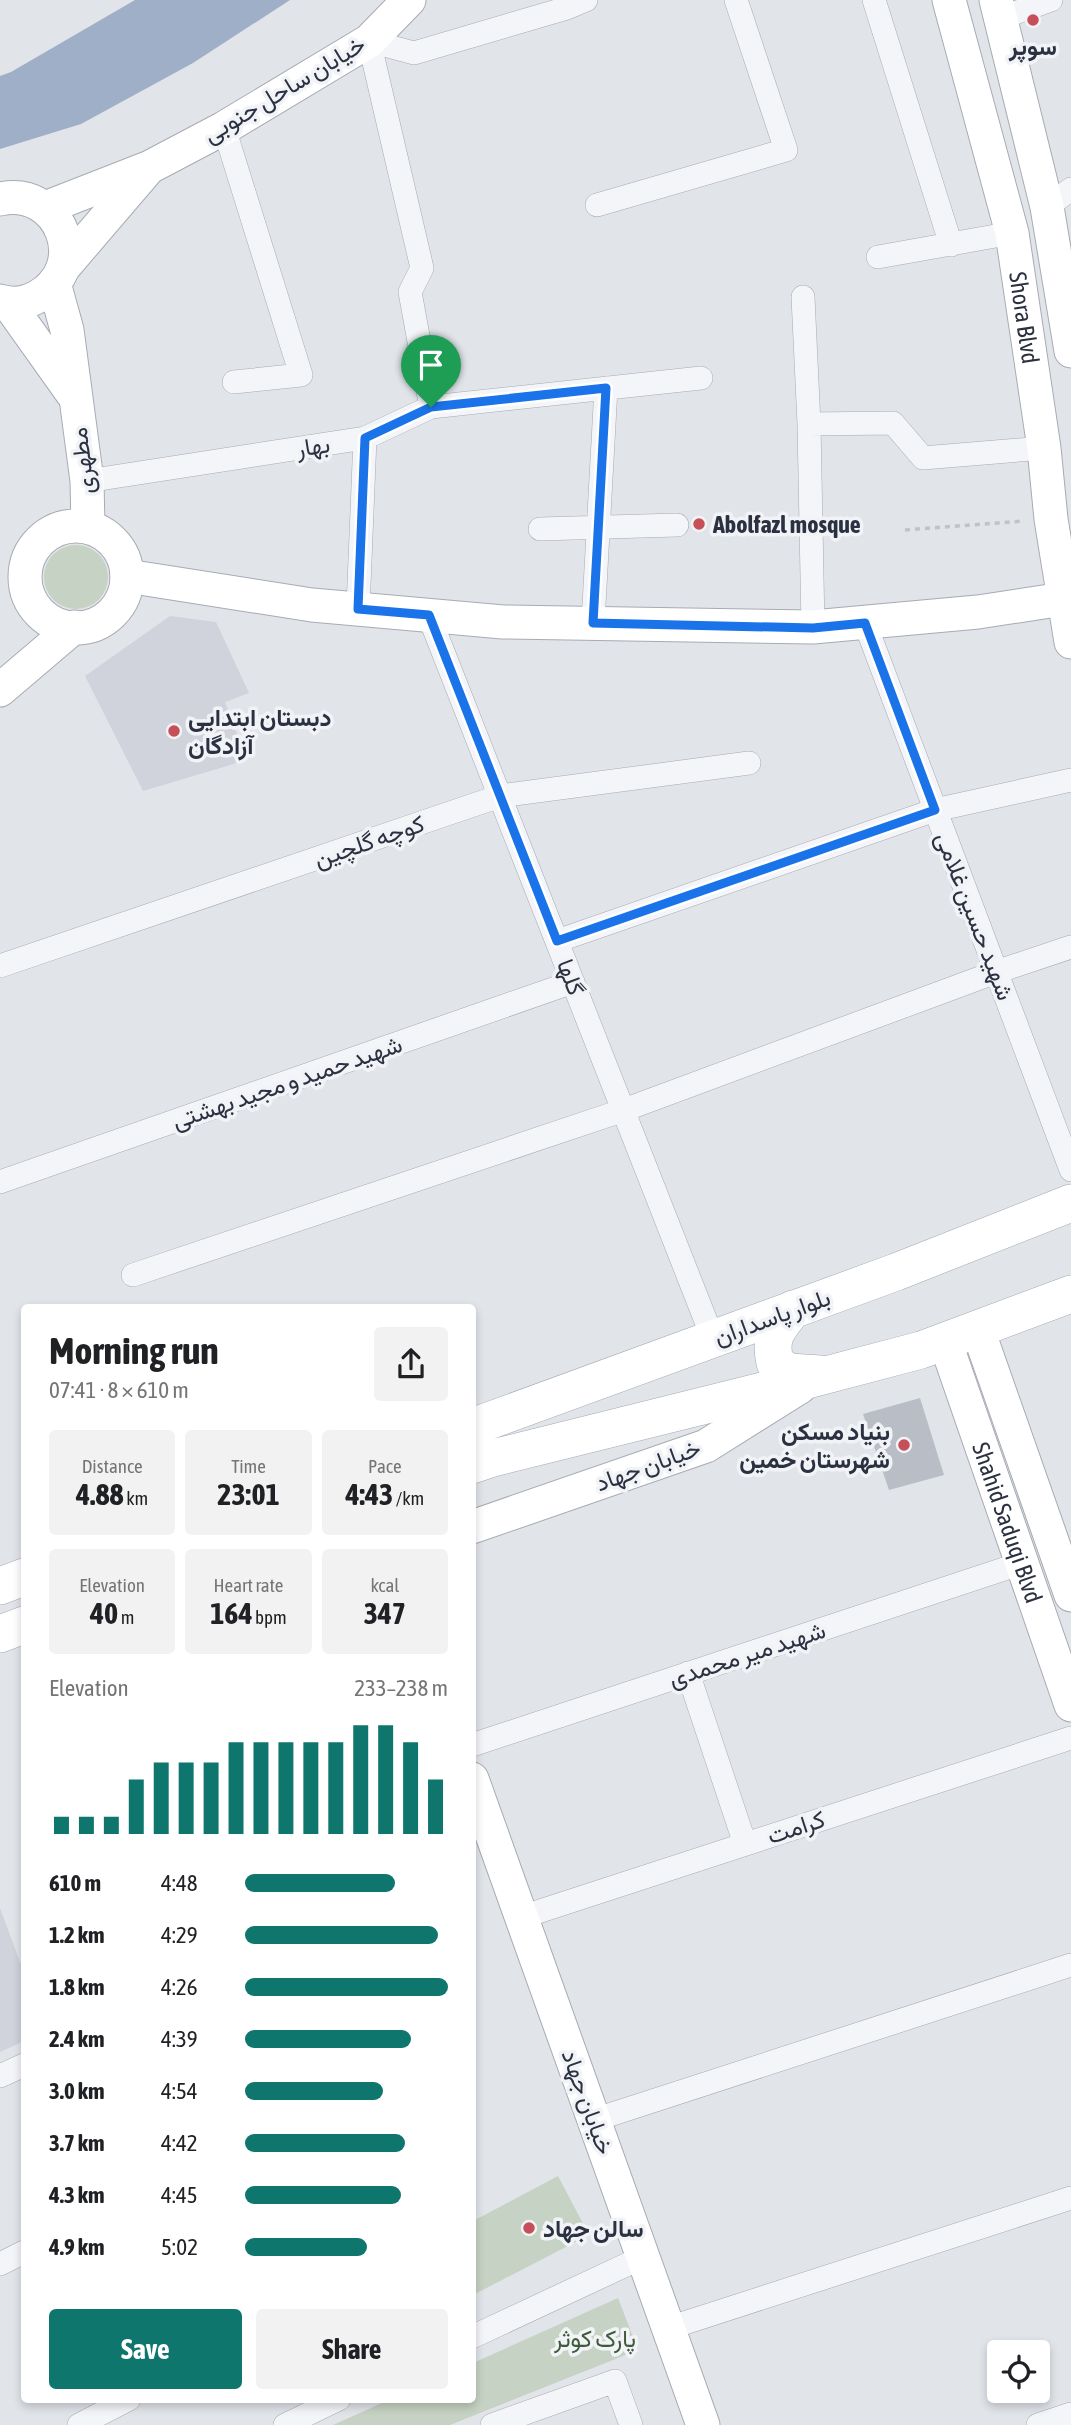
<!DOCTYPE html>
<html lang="en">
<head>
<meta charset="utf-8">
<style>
	body { margin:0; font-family:"Asap Condensed",Vazirmatn,sans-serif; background:#f2f2f2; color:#202124; height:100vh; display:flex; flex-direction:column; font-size:26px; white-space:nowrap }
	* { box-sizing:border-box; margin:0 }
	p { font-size:23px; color:#757577 }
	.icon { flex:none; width:38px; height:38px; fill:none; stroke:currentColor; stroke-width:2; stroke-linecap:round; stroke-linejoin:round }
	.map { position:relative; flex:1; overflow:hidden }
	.sheet { position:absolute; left:21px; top:1304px; width:455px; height:1099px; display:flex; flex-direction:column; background:#fff; border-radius:7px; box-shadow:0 4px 10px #0003 }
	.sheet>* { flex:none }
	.tools { position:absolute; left:987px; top:2340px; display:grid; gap:14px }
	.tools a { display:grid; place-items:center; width:63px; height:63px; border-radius:7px; background:#fff; box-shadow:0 4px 10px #0003; font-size:35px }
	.pin { position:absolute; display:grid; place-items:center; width:60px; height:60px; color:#fff; margin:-72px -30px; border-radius:50% 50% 50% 0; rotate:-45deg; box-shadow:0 0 7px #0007 }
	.pin .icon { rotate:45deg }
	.round { display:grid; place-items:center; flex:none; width:74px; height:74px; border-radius:7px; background:#f2f2f2 }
	.summary { display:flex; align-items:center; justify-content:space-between; height:119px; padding:0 28px }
	h1 { font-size:38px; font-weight:700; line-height:52px }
	.metrics { display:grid; grid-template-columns:repeat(3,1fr); gap:10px; height:119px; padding:7px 28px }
	.metrics div { display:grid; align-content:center; border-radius:7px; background:#f2f2f2; text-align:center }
	.metrics b { font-size:30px; font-weight:700 }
	.metrics small { font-size:19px; font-weight:400 }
	.metrics p { font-size:19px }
	.chart { height:196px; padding:14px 28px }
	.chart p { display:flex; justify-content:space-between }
	.chart svg { width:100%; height:126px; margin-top:7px; stroke:#0f766e; stroke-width:6 }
	.cta { display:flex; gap:14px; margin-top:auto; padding:14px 28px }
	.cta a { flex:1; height:80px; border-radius:7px; background:#0f766e; color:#fff; font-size:28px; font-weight:700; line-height:80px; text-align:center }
	.cta a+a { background:#f2f2f2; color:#202124 }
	ul { padding:0 28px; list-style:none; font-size:23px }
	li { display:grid; grid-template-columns:112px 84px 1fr; align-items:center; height:52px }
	li i { height:18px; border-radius:9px; background:#0f766e }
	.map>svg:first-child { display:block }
</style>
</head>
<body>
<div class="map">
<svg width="1071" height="2425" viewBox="0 0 1071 2425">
	<rect width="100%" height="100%" fill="#e1e4e9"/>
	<path fill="#d0d3db" d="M170,616L216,622L249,693L225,702L247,760L143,791L85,676Z
		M0,1908L24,1973V2041L0,2052Z"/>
	<path fill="#c6d2c3" d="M44 577a32 32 0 1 1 64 0a32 32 0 1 1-64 0Z
		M558,2176L589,2235L473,2295V2221Z
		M618,2298L638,2350L450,2425H333L391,2399H472L473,2363Z"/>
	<path fill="#9fafc7" d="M135,0H290L193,63L81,124L0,149V76L11,72Z"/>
	<path fill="#b9bdc5" d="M920,1398L944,1475L889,1490L863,1414Z"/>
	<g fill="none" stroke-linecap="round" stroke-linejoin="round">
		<defs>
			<path id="street" d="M874,0L951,245
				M1001,18L1051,0
				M224,128L301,375L234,382
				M597,205L786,150L736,0
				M1047,207L1071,189
				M878,257L1012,233
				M803,297L809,424L813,627
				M431,407L410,292L422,268L369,41L414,53L567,8L586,0
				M809,424L893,423L923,458L1044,448
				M87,481L365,438L431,407L701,378
				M540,529L677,525
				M358,609L365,438
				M429,616L713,1339
				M593,623L606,388
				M865,623L1071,1170
				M557,941L935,810L1071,780
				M0,966L500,796L749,763
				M0,1182L573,982
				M133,1275L624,1110L996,972L1071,947
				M688,1673L745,1844
				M472,1745L1022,1563
				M522,1917L1071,1738
				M0,2076L24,2065
				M594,2120L1071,1965
				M0,2264L24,2252
				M669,2328L1071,2198
				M472,2337L643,2257
				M79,2425L129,2399
				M285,2425L339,2399
				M492,2425L615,2381L631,2425
				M1038,2425L1071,2414"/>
			<g id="secondary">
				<path id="s1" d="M949,0L1012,233L1044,448L1051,519L1071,642"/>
				<path d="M996,0L1047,207L1071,351"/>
				<path d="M0,199C61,186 92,267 37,297C26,303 12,305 0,301"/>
				<path d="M45,208L150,167L224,128L369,41L409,0"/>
				<path d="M63,268L146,171"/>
				<path d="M54,283L67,330L87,481L88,527"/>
				<path d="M8,303L72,393"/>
				<circle cx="76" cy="577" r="51"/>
				<path d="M127,576L312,605L503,622L813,627L978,612L1063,599"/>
				<path d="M0,690L74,627"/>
				<path d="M978,1330L1071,1595"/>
				<path id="s2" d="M945,1341L1071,1705"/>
				<path d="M472,1527L706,1446L800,1387"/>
				<path d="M472,1779L703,2425"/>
			</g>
			<path id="primary" d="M793,1309C777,1330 769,1336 775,1363L789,1372L820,1374
				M472,1427L896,1272L1071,1203
				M472,1465L493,1458L811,1379L921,1350L1071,1294
				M0,1586L24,1577
				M0,1634L24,1625"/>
		</defs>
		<use href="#street" stroke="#a7abb3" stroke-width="24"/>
		<use href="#secondary" stroke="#a7abb3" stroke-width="35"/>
		<use href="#primary" stroke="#a1a8b4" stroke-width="38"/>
		<path stroke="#c0c2c8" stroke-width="3.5" stroke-dasharray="5 5" stroke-linecap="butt" d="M905,530L1024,521"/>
		<use href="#street" stroke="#f4f5f8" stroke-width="23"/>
		<use href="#secondary" stroke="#fff" stroke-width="33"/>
		<use href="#primary" stroke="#fff" stroke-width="37"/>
	</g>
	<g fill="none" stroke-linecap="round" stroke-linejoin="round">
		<defs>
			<path id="route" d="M606,388L593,623L813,628L865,623L935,810L557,941L429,615L358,609L365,438L431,407Z"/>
		</defs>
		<use href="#route" stroke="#fff" stroke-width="14"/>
		<use href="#route" stroke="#1a73e8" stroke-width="9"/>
	</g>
	<g fill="#c64f59" stroke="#f1f3f7" stroke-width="2.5">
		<circle cx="1033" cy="20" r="7"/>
		<circle cx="699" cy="524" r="7"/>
		<circle cx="174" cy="731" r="7"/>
		<circle cx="904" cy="1445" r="7"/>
		<circle cx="529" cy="2228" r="7"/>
	</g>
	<g text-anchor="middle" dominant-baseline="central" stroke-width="7" stroke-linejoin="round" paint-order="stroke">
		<g font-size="24" font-weight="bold" fill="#2b3140" stroke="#f1f3f7" text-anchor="start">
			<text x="1033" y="46" text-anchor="middle">سوپر</text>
			<text x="713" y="524">Abolfazl mosque</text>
			<text x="188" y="717">دبستان ابتدایی<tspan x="188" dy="28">آزادگان</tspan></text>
			<text x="890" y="1431" text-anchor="end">بنیاد مسکن<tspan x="890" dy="28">شهرستان خمین</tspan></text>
			<text x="543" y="2228">سالن جهاد</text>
		</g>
		<g font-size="24" fill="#2b3140" stroke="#f1f3f7">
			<text transform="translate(284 89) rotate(-31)">خیابان ساحل جنوبی</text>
			<text stroke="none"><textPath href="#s1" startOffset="327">Shora Blvd</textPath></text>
			<text transform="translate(313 446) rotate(-9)">بهار</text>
			<text transform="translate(82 461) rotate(-97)">مطهری</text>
			<text transform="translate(369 841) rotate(-19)">کوچه گلچین</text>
			<text transform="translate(975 916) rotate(69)">شهید حسین غلامی</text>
			<text transform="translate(571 977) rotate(69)">گلها</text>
			<text transform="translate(287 1082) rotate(-19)">شهید حمید و مجید بهشتی</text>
			<text transform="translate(772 1317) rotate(-20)">بلوار پاسداران</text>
			<text transform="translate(648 1465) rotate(-20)">خیابان جهاد</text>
			<text stroke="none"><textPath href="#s2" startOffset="192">Shahid Saduqi Blvd</textPath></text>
			<text transform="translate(747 1654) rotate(-18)">شهید میر محمدی</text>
			<text transform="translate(796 1827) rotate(-18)">کرامت</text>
			<text transform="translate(588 2102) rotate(70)">خیابان جهاد</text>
		</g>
		<g font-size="24" fill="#3d5b39" stroke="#f1f3f7">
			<text x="595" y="2338">پارک کوثر</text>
		</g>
	</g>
</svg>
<div class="tools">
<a><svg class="icon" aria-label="locate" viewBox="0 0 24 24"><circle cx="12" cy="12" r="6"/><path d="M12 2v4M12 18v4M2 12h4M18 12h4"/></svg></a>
</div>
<div class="pin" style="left:431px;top:407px;background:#1e9e55"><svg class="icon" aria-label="arrive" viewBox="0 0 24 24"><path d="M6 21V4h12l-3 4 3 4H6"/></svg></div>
<section class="sheet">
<div class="summary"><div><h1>Morning run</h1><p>07:41 · 8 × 610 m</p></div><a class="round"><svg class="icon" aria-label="share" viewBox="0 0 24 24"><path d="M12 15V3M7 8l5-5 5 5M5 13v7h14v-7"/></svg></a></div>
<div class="metrics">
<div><p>Distance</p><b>4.88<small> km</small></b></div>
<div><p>Time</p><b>23:01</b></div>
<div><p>Pace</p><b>4:43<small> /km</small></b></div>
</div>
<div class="metrics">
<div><p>Elevation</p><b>40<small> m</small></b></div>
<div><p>Heart rate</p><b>164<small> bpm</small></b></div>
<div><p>kcal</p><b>347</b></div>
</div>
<div class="chart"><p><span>Elevation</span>233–238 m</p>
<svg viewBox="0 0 160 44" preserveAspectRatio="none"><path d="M5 44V38M15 44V38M25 44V38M35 44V25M45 44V19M55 44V19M65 44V19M75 44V12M85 44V12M95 44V12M105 44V12M115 44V12M125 44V6M135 44V6M145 44V12M155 44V25"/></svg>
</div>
<ul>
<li><b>610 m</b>4:48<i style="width:74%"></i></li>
<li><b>1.2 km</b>4:29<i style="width:95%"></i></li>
<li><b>1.8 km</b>4:26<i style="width:100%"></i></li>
<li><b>2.4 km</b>4:39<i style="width:82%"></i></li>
<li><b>3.0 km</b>4:54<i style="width:68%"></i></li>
<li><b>3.7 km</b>4:42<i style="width:79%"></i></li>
<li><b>4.3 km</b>4:45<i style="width:77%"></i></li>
<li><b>4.9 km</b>5:02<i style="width:60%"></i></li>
</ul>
<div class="cta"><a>Save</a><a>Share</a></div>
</section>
</div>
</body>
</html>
